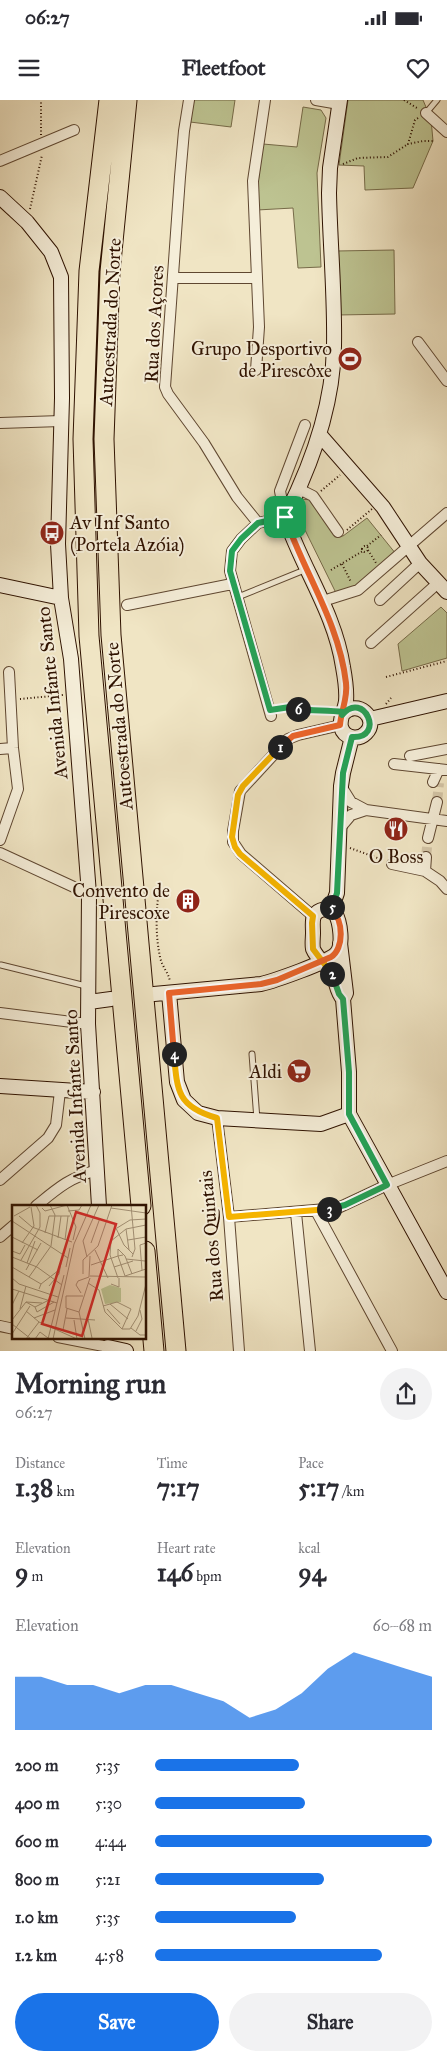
<!DOCTYPE html>
<html lang="en">
<head>
<meta charset="utf-8">
<style>
	body { margin:0; font-family:"IM FELL Great Primer",serif; background:#f2f2f3; color:#2b2b33; height:100vh; display:flex; flex-direction:column; font-size:19px; white-space:nowrap }
	* { box-sizing:border-box; margin:0 }
	p { font-size:16px; color:#7c7c81 }
	.icon { flex:none; width:28px; height:28px; fill:none; stroke:currentColor; stroke-width:2; stroke-linecap:round; stroke-linejoin:round }
	.map { position:relative; height:1251px; overflow:hidden }
	.drawer { display:flex; flex-direction:column; background:#fff; flex:1 }
	.drawer>* { flex:none }
	.pin { position:absolute; display:grid; place-items:center; width:42px; height:42px; color:#fff; margin:-21px; border-radius:10px; box-shadow:0 2px 8px #0006 }
	.km { position:absolute; width:25px; height:25px; margin:-12px; border-radius:50%; background:#222; color:#fff; font-size:14px; line-height:25px; text-align:center }
	.round { display:grid; place-items:center; flex:none; width:52px; height:52px; border-radius:26px; background:#f2f2f3 }
	.overview { display:flex; align-items:center; justify-content:space-between; height:85px; padding:0 15px }
	h1 { font-size:28px; font-weight:700; line-height:38px }
	.metrics { display:grid; grid-template-columns:repeat(3,1fr); gap:8px; height:85px; padding:5px 15px }
	.metrics div { display:grid; align-content:center }
	.metrics b { font-size:25px; font-weight:700 }
	.metrics small { font-size:14px; font-weight:400 }
	.metrics p { font-size:14px }
	.chart { height:140px; padding:10px 15px }
	.chart p { display:flex; justify-content:space-between }
	.chart svg { width:100%; height:90px; margin-top:5px; fill:#1a73e8; opacity:.7 }
	.button { display:flex; gap:10px; margin-top:auto; padding:10px 15px }
	.button a { flex:1; height:58px; border-radius:30px; background:#1a73e8; color:#fff; font-size:20px; font-weight:700; line-height:58px; text-align:center }
	.button a+a { background:#f2f2f3; color:#2b2b33 }
	ul { padding:0 15px; list-style:none; font-size:16px }
	li { display:grid; grid-template-columns:80px 60px 1fr; align-items:center; height:38px }
	li i { height:12px; border-radius:6px; background:#1a73e8 }
	.status { display:flex; justify-content:space-between; align-items:center; height:35px; padding:0 25px; background:#fff; direction:ltr }
	.status svg { height:14px; fill:currentColor }
	header { display:flex; justify-content:space-between; align-items:center; height:65px; padding:0 15px; background:#fff; font-size:22px; font-weight:700 }
	.map>svg:first-child { display:block }
</style>
</head>
<body>
<div class="status"><b>06:27</b><svg viewBox="0 0 49 12"><path d="M0 12V9h3v3zM5 12V6h3v6zM10 12V3h3v9zM15 12V0h3v12zM26 1h20v11H26zM47 4h2v5h-2z"/></svg></div>
<header><svg class="icon" aria-label="menu" viewBox="0 0 24 24"><path d="M4 6h16M4 12h16M4 18h16"/></svg>Fleetfoot<svg class="icon" aria-label="heart" viewBox="0 0 24 24"><path d="M12 20l-8-8c-3-5 5-10 8-4 3-6 11-1 8 4z"/></svg></header>
<div class="map">
<svg width="447" height="1251" viewBox="0 0 447 1251">
	<rect width="100%" height="100%" fill="#f0e5c4"/>
	<filter id="stains"><feTurbulence type="fractalNoise" baseFrequency=".004" numOctaves="4"/><feColorMatrix values="0 0 0 0 .2 0 0 0 0 .09 0 0 0 0 .02 0 0 0 .5 -.17"/></filter>
	<radialGradient id="worn" r=".72"><stop offset=".6" stop-color="#630" stop-opacity="0"/><stop offset="1" stop-color="#630" stop-opacity=".3"/></radialGradient>
	<path fill="#bdc391" stroke="#766a48" d="M194,0H235L231,27L190,22Z
		M348,0H423L431,19L433,41L413,88L365,90L364,66L339,65Z
		M303,7L321,10L326,18L317,73L321,167L298,168L293,108L257,110V91L263,44L297,47Z
		M394,150L395,214L337,215L336,151Z
		M301,399L311,400L339,436H343L367,418L396,454L354,487L336,493L304,428L301,415Z
		M441,507L447,513V558L402,571L398,544Z"/>
	<g fill="none" stroke-linecap="round" stroke-linejoin="round">
		<path stroke="#d3c5a7" stroke-width="10" stroke-dasharray="10 5" stroke-linecap="butt" d="M437,702L439,683
			M426,757L428,738"/>
		<defs>
			<path id="lane" d="M426,13L437,0
				M238,497L307,469
				M1,865L86,886
				M252,954L257,1020"/>
			<path id="street" d="M189,0L184,31L180,77L165,287L168,294L204,343L237,397L258,423
				M316,0L339,4
				M426,13L447,32
				M0,61L74,30
				M173,178H256
				M418,242L447,281
				M256,270L259,227L253,81L265,0
				M0,323L61,321
				M299,389L313,396L338,432
				M380,500L420,463
				M323,501L358,490L447,413
				M127,505L232,484
				M371,543L438,483
				M271,616L230,471L232,451L241,439L258,423L285,417L280,391L305,325
				M0,649L13,648
				M410,656L447,649
				M394,664L447,670
				M433,682L439,669
				M341,686L351,702L366,710L447,721
				M340,728L351,715L366,710
				M428,738L437,702
				M0,740L18,689L13,648L9,572
				M0,753L89,794
				M392,764L425,771L426,757
				M425,771L440,781L447,789
				M313,816L241,754L233,742V731L240,691L288,639L298,635L341,625
				M0,913L88,924
				M217,1018L229,1117L239,1251
				M0,1080L48,1038L56,1025L60,991
				M36,1106C58,1088 69,1078 97,1070
				M316,1111L392,1251
				M296,1113L310,1251
				M229,1117L338,1108L387,1085L447,1061
				M0,1137L14,1125
				M0,1226L14,1229
				M58,1237L108,1247"/>
			<path id="secondary" d="M340,0L330,68L329,93C330,144 335,195 334,246C333,306 312,364 285,417C302,468 335,513 343,567C345,578 347,590 346,601C345,610 339,619 341,627C344,638 358,641 366,633C380,619 357,597 342,615
				M0,97L27,122L51,152L61,177L62,298L58,444L61,498L71,559L89,794L88,924L99,1106
				M320,335L383,407L420,463L447,492
				M0,485L61,498
				M370,619L447,601
				M331,810L337,793L341,686L343,673L352,637
				M340,843L346,893L343,899
				M169,893L177,982L184,1000L198,1013L217,1018L321,1024L349,1014
				M154,894L261,884C274,881 328,862 336,854C344,846 340,821 335,813L325,809C310,812 313,821 313,833C313,838 312,844 313,849C317,859 329,867 334,877C337,885 337,892 343,899
				M343,899L349,972V1014L447,1192
				M89,902L111,899
				M0,986L93,992
				M108,1247L126,1251"/>
			<path id="highway" d="M109,0L89,171L83,339L89,536L141,1106
				M127,0L110,172L104,339L111,535L176,1251
				M145,1151L154,1251"/>
		</defs>
		<use href="#lane" stroke="#5f4731" stroke-width="7"/>
		<use href="#street" stroke="#5f4731" stroke-width="12"/>
		<use href="#secondary" stroke="#2f1200" stroke-width="16"/>
		<use href="#highway" stroke="#2f1200" stroke-width="21"/>
		<path stroke="#2f1200" stroke-width="2" stroke-dasharray="1 2.5" stroke-linecap="butt" d="M404,0L417,8
			M418,18L415,20L408,44L423,41H433
			M41,35V0
			M343,64L358,58L388,57L408,44
			M30,109L42,55
			M321,391L340,375
			M347,430L372,409
			M367,446L381,435
			M362 449a3 3 0 1 1 6 0a3 3 0 1 1-6 0Z
			M368,450L376,463
			M342,464L351,482
			M331,470L363,451
			M386,577L447,561
			M20,599L63,595
			M386,604L391,598
			M279,609L289,607L311,611L331,610
			M350,748L383,760
			M160,783C156,808 155,833 160,857C162,867 169,873 170,882"/>
		<use href="#lane" stroke="#f5eed9" stroke-width="5"/>
		<use href="#street" stroke="#f5eed9" stroke-width="10"/>
		<use href="#secondary" stroke="#f5eed9" stroke-width="14"/>
		<use href="#highway" stroke="#f0e5c4" stroke-width="19"/>
	</g>
	<g fill="none" stroke-linecap="round" stroke-linejoin="round">
		<defs>
			<path id="split-1" d="M280,647L293,636L340,625C341,611 348,598 346,583C339,522 304,473 285,417"/>
			<path id="split-2" d="M280,647L243,686L238,695L232,737L235,747L240,754L313,816L312,823L313,849L332,874"/>
			<path id="split-3" d="M329,1109L345,1105L387,1085L349,1014V972L343,899L339,894L332,874"/>
			<path id="split-4" d="M174,954C177,992 178,1007 217,1018L229,1117L329,1109"/>
			<path id="split-5" d="M174,954L169,893L261,884L277,880L331,857C344,849 344,819 331,810L332,807"/>
			<path id="split-6" d="M298,609C313,611 328,610 343,612L342,615C364,589 386,639 352,637L343,673L337,793L332,807"/>
			<path id="split-7" d="M285,417L258,423L241,439L232,451L230,471L270,610L290,607L298,609"/>
		</defs>
		<use href="#split-1" stroke="#fff" stroke-width="10"/>
		<use href="#split-2" stroke="#fff" stroke-width="10"/>
		<use href="#split-3" stroke="#fff" stroke-width="10"/>
		<use href="#split-4" stroke="#fff" stroke-width="10"/>
		<use href="#split-5" stroke="#fff" stroke-width="10"/>
		<use href="#split-6" stroke="#fff" stroke-width="10"/>
		<use href="#split-7" stroke="#fff" stroke-width="10"/>
		<use href="#split-1" stroke="#f0652b" stroke-width="6"/>
		<use href="#split-2" stroke="#f5b400" stroke-width="6"/>
		<use href="#split-3" stroke="#22a559" stroke-width="6"/>
		<use href="#split-4" stroke="#f5b400" stroke-width="6"/>
		<use href="#split-5" stroke="#f0652b" stroke-width="6"/>
		<use href="#split-6" stroke="#22a559" stroke-width="6"/>
		<use href="#split-7" stroke="#22a559" stroke-width="6"/>
	</g>
	<defs>
		<symbol id="stadium-disc" viewBox="-11 -11 22 22"><circle r="9.5" fill="#8f2418" stroke="#f5eed9"/><path d="M0-5a6.5 5 0 1 0 0 10a6.5 5 0 1 0 0-10ZM-3.5-1.8h7v3.6h-7Z" fill="#fff"/></symbol>
		<symbol id="bus-disc" viewBox="-11 -11 22 22"><circle r="9.5" fill="#8f2418" stroke="#f5eed9"/><path d="M-5-6H5V4H4V6H2V4H-2V6H-4V4H-5ZM-3.5-4V0h7V-4ZM-3.5 1.2v1.5H-2V1.2ZM2 1.2v1.5H3.5V1.2Z" fill="#fff"/></symbol>
		<symbol id="restaurant-disc" viewBox="-11 -11 22 22"><circle r="9.5" fill="#8f2418" stroke="#f5eed9"/><path d="M-5-6h1v4h1v-4h1v4h1v-4h1v5L-1.5 .5V6h-2V.5L-5-1ZM5-6V6H3V1.5H1.5Q1.5-4 5-6Z" fill="#fff"/></symbol>
		<symbol id="building-disc" viewBox="-11 -11 22 22"><circle r="9.5" fill="#8f2418" stroke="#f5eed9"/><path d="M-4-6H4V6H1V3H-1V6H-4ZM-2.5-4.3h1.7v1.8h-1.7ZM.8-4.3h1.7v1.8H.8ZM-2.5-1h1.7V.8h-1.7ZM.8-1h1.7V.8H.8Z" fill="#fff"/></symbol>
		<symbol id="supermarket-disc" viewBox="-11 -11 22 22"><circle r="9.5" fill="#8f2418" stroke="#f5eed9"/><path d="M-6-5.5h2.5l.6 2H6L4.5 2H-2.5L-4.4-4H-6ZM-1.5 3.2a1.3 1.3 0 1 0 .1 0ZM3 3.2a1.3 1.3 0 1 0 .1 0Z" fill="#fff"/></symbol>
	</defs>
	<g fill-rule="evenodd">
		<use href="#stadium-disc" x="336" y="245" width="28" height="28"/>
		<use href="#bus-disc" x="38" y="419" width="28" height="28"/>
		<use href="#restaurant-disc" x="382" y="715" width="28" height="28"/>
		<use href="#building-disc" x="174" y="787" width="28" height="28"/>
		<use href="#supermarket-disc" x="285" y="957" width="28" height="28"/>
	</g>
	<g text-anchor="middle" dominant-baseline="central" stroke-width="4" stroke-linejoin="round" paint-order="stroke">
		<g font-size="19" fill="#2f1200" stroke="#f5eed9">
			<text transform="translate(110 222) rotate(-87)">Autoestrada do Norte</text>
			<text transform="translate(154 224) rotate(-87)">Rua dos Açores</text>
			<text transform="translate(52 593) rotate(-96)">Avenida Infante Santo</text>
			<text transform="translate(119 626) rotate(-95)">Autoestrada do Norte</text>
			<text transform="translate(75 996) rotate(-93)">Avenida Infante Santo</text>
			<text transform="translate(211 1136) rotate(-95)">Rua dos Quintais</text>
		</g>
		<g font-size="19" fill="#2f1200" stroke="#f5eed9" text-anchor="end">
			<text x="332" y="248">Grupo Desportivo<tspan x="332" dy="22">de Pirescôxe</tspan></text>
			<text x="70" y="422" text-anchor="start">Av Inf Santo<tspan x="70" dy="22">(Portela Azóia)</tspan></text>
			<text x="396" y="756" text-anchor="middle">O Boss</text>
			<text x="170" y="790">Convento de<tspan x="170" dy="22">Pirescoxe</tspan></text>
			<text x="282" y="971">Aldi</text>
		</g>
	</g>
	<g transform="translate(12 1105)">
		<rect width="134" height="134" fill="#f0e5c4"/>
		<path d="M98,80L109,83V97L93,99L89,84Z" fill="#bdc391"/>
		<path fill="none" stroke="#a39176" stroke-width="1" d="M119,0L123,44L120,52M30,3L33,6L55,0L64,22L61,35M99,3L134,8M56,6L67,5L70,0M2,11L18,2M7,11L20,22L60,37M0,16L56,53M102,19L112,40L121,49M105,23L118,15L134,14M114,24L117,45M33,28L37,11H58M0,32L26,45M46,33L49,11M53,35L56,11M116,35L134,32M10,38L22,21L19,2M79,38L88,13M83,45L96,73M0,46L8,49L13,40M111,50L106,51V44L113,51L120,69M0,52L25,62L50,80M75,52L71,36L87,0M114,54L133,56M9,55L28,22V8L24,0M15,58L23,36M79,60L106,51L113,71L134,64M0,62L29,79L27,84M54,62L58,43M102,62L121,56M14,65L29,38M130,65L128,40L134,38M71,69V55L86,41L100,0M78,71L133,72M17,72L39,41L43,10L38,0M77,72L78,51M0,73L7,79L46,92M106,73L98,50L99,36L114,24L134,20M76,78L87,85L93,107L110,124M29,79L47,65M99,79L107,82V73M37,81L47,69L49,58M0,84L45,98M69,88L64,80L66,76L77,72M54,91V103L67,107M54,91H71M14,97L23,102L37,95M14,97L30,98M98,99L116,114M0,100L7,86M91,101L105,97L119,104L110,124M23,102L25,107L42,97M8,104L14,81M95,104L108,119M14,106L27,117M22,113L43,105M54,113L83,115M76,114L80,133M0,115L14,97M62,115L65,134M27,117L65,134M0,119L19,134M119,123L128,130H134M110,124H118L126,111L134,79M51,125L55,104M124,126L130,114L128,105M0,129L18,101M14,134L27,117M23,134L28,127L36,133M36,134L52,70M41,134L62,39L79,0M73,134L67,107L78,73"/>
		<path fill="#d62828" fill-opacity="0.15" stroke="#d62828" stroke-width="2.5" d="M64,7L104,19L70,131L30,119Z"/>
		<rect width="134" height="134" fill="none" stroke="#2f1200" stroke-width="2.5"/>
	</g>
	<rect width="100%" height="100%" filter="url(#stains)"/>
	<rect width="100%" height="100%" fill="url(#worn)"/>
</svg>
<div class="pin" style="left:285px;top:417px;background:#1e9e55"><svg class="icon" aria-label="arrive" viewBox="0 0 24 24"><path d="M6 21V4h12l-3 4 3 4H6"/></svg></div>
<b class="km" style="left:280px;top:647px">1</b>
<b class="km" style="left:332px;top:874px">2</b>
<b class="km" style="left:329px;top:1109px">3</b>
<b class="km" style="left:174px;top:954px">4</b>
<b class="km" style="left:332px;top:807px">5</b>
<b class="km" style="left:298px;top:609px">6</b>
</div>
<section class="drawer">
<div class="overview"><div><h1>Morning run</h1><p>06:27</p></div><a class="round"><svg class="icon" aria-label="share" viewBox="0 0 24 24"><path d="M12 15V3M7 8l5-5 5 5M5 13v7h14v-7"/></svg></a></div>
<div class="metrics">
<div><p>Distance</p><b>1.38<small> km</small></b></div>
<div><p>Time</p><b>7:17</b></div>
<div><p>Pace</p><b>5:17<small> /km</small></b></div>
</div>
<div class="metrics">
<div><p>Elevation</p><b>9<small> m</small></b></div>
<div><p>Heart rate</p><b>146<small> bpm</small></b></div>
<div><p>kcal</p><b>94</b></div>
</div>
<div class="chart"><p><span>Elevation</span>60–68 m</p>
<svg viewBox="0 0 160 44" preserveAspectRatio="none"><path d="M0 44V18L10 18L20 22L30 22L40 26L50 22L60 22L70 26L80 30L90 38L100 34L110 26L120 14L130 6L140 10L150 14L160 18V44z"/></svg>
</div>
<ul>
<li><b>200 m</b>5:35<i style="width:52%"></i></li>
<li><b>400 m</b>5:30<i style="width:54%"></i></li>
<li><b>600 m</b>4:44<i style="width:100%"></i></li>
<li><b>800 m</b>5:21<i style="width:61%"></i></li>
<li><b>1.0 km</b>5:35<i style="width:51%"></i></li>
<li><b>1.2 km</b>4:58<i style="width:82%"></i></li>
</ul>
<div class="button"><a>Save</a><a>Share</a></div>
</section>
</body>
</html>
